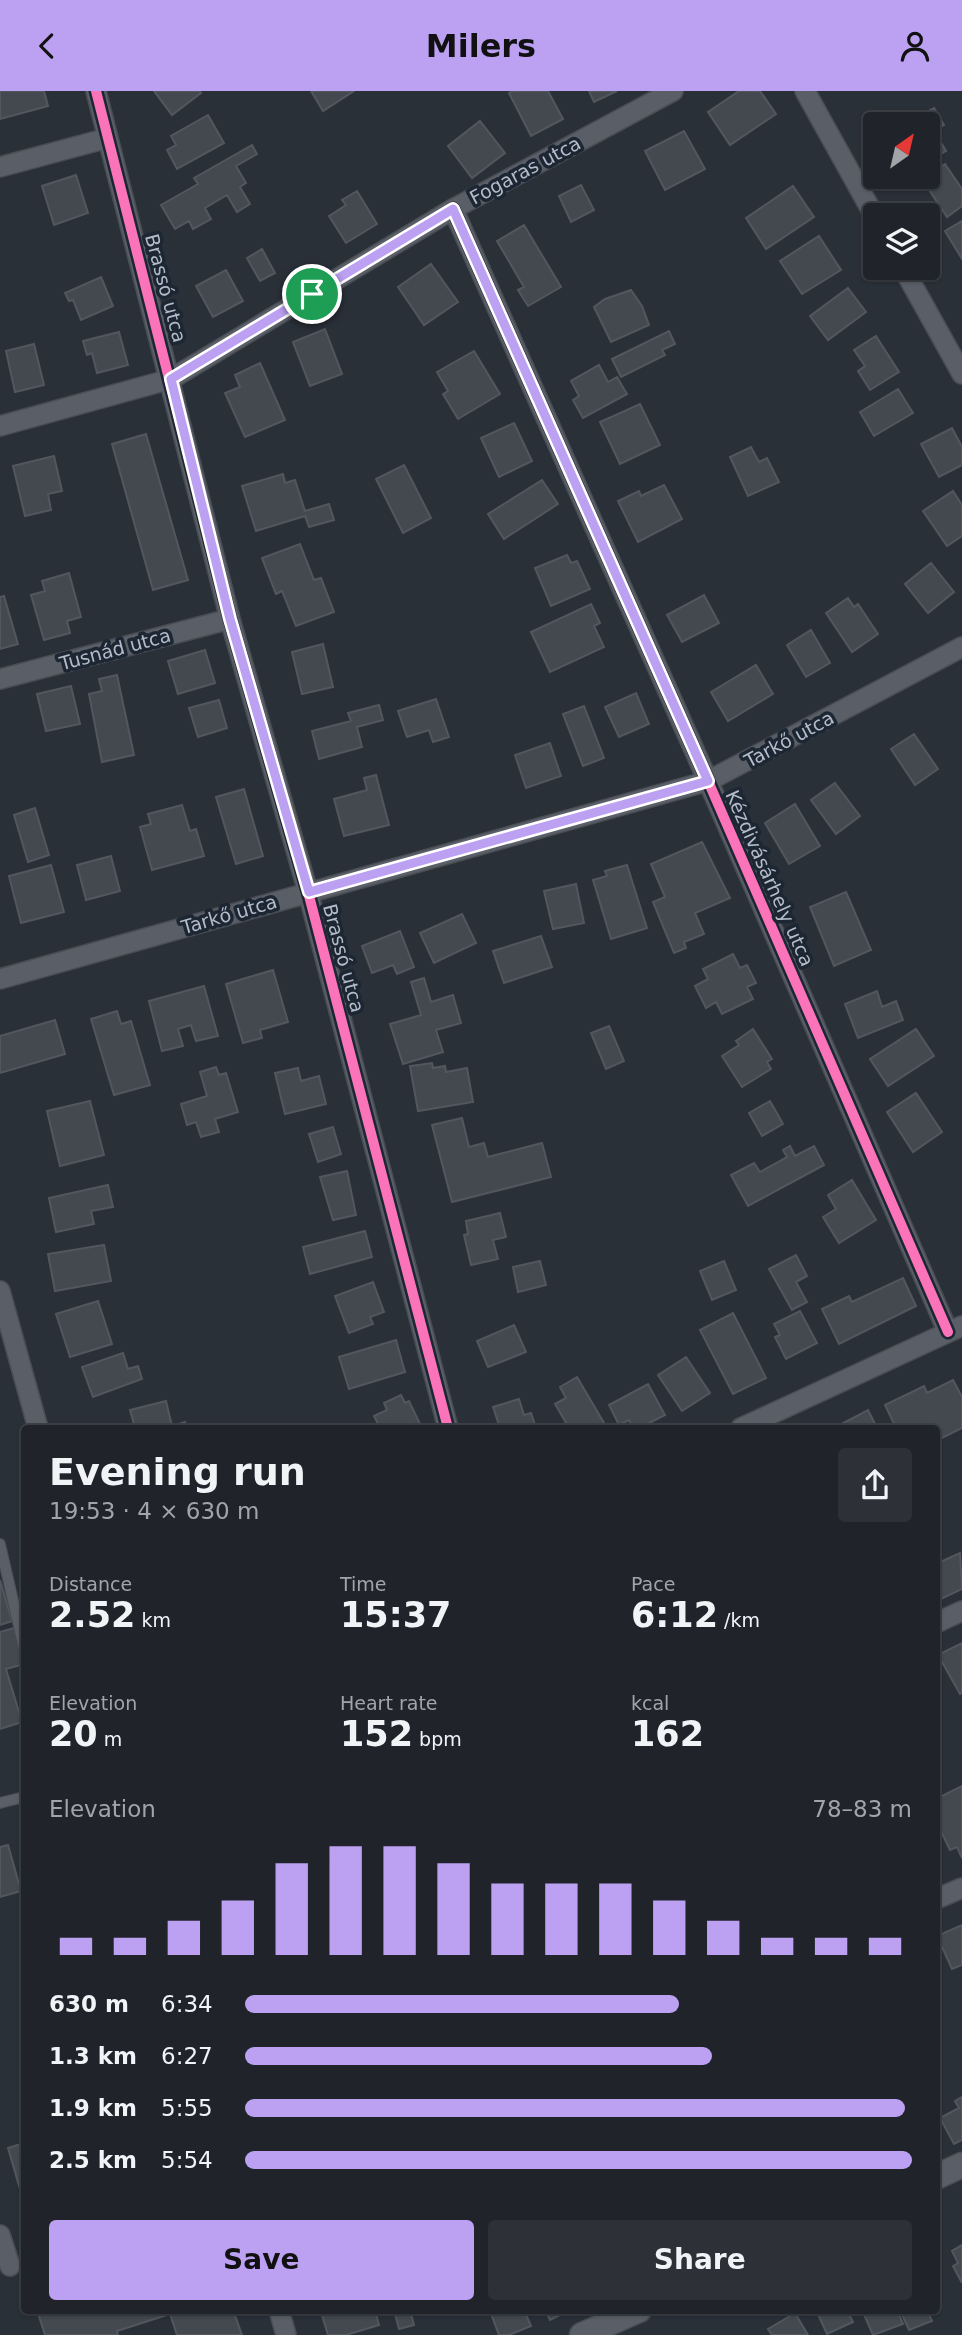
<!DOCTYPE html>
<html lang="en">
<head>
<meta charset="utf-8">
<style>
	body { margin:0; font-family:"DejaVu Sans",sans-serif; background:#2d3036; color:#f1f3f6; height:100vh; display:flex; flex-direction:column; font-size:26px; white-space:nowrap }
	* { box-sizing:border-box; margin:0 }
	p { font-size:23px; color:#a2a4a8 }
	.icon { flex:none; width:38px; height:38px; fill:none; stroke:currentColor; stroke-width:2; stroke-linecap:round; stroke-linejoin:round }
	.map { position:relative; flex:1; overflow:hidden }
	.panel { position:absolute; left:21px; top:1334px; width:919px; height:889px; display:flex; flex-direction:column; background:#20242a; border-radius:7px; box-shadow:0 2px 5px #0004,0 0 0 2px #3d4147 }
	.panel>* { flex:none }
	.needle { width:46px; rotate:34deg }
	.buttons { position:absolute; left:863px; top:21px; display:grid; gap:14px }
	.buttons a { display:grid; place-items:center; width:77px; height:77px; border-radius:7px; background:#20242a; box-shadow:0 2px 5px #0004,0 0 0 2px #3d4147; font-size:35px }
	.pin { position:absolute; display:grid; place-items:center; width:60px; height:60px; color:#fff; margin:-30px; border:4px solid #fff; border-radius:50%; box-shadow:0 2px 7px #0007 }
	.round { display:grid; place-items:center; flex:none; width:74px; height:74px; border-radius:7px; background:#2d3036 }
	.overview { display:flex; align-items:center; justify-content:space-between; height:119px; padding:0 28px }
	h1 { font-size:38px; font-weight:600; line-height:52px }
	.stats { display:grid; grid-template-columns:repeat(3,1fr); gap:10px; height:119px; padding:7px 28px }
	.stats div { display:grid; align-content:center }
	.stats b { font-size:35px; font-weight:600 }
	.stats small { font-size:19px; font-weight:400 }
	.stats p { font-size:19px }
	.chart { height:196px; padding:14px 28px }
	.chart p { display:flex; justify-content:space-between }
	.chart svg { width:100%; height:126px; margin-top:7px; stroke:#bca0f2; stroke-width:6 }
	.button { display:flex; gap:14px; margin-top:auto; padding:14px 28px }
	.button a { flex:1; height:80px; border-radius:7px; background:#bca0f2; color:#111; font-size:28px; font-weight:600; line-height:80px; text-align:center }
	.button a+a { background:#2d3036; color:#f1f3f6 }
	ul { padding:0 28px; list-style:none; font-size:23px }
	li { display:grid; grid-template-columns:112px 84px 1fr; align-items:center; height:52px }
	li i { height:18px; border-radius:9px; background:#bca0f2 }
	header { display:flex; justify-content:space-between; align-items:center; height:91px; padding:0 28px; background:#bca0f2; color:#111; font-size:32px; font-weight:600 }
	.map>svg:first-child { display:block }
</style>
</head>
<body>
<header><svg class="icon" aria-label="back" viewBox="0 0 24 24"><path d="M15 5l-7 7 7 7"/></svg>Milers<svg class="icon" aria-label="person" viewBox="0 0 24 24"><circle cx="12" cy="8" r="4"/><path d="M4 21q1-7 8-7t8 7"/></svg></header>
<div class="map">
<svg width="962" height="2244" viewBox="0 0 962 2244">
	<rect width="100%" height="100%" fill="#2a3038"/>
	<path fill="#444950" stroke="#52575f" stroke-width="2" d="M0,0H44L48,15L0,28Z
		M154,0H200L201,2L172,24Z
		M311,0H354L323,20Z
		M513,0H548L563,28L531,45L509,2Z
		M589,0H617L594,11Z
		M739,0H760L776,23L730,54L708,21Z
		M934,17L944,34L934,40L946,60L928,70V33H905Z
		M208,24L224,52L177,78L167,59L176,54L171,45Z
		M480,30L505,62L472,87L448,55Z
		M684,40L705,78L665,99L645,60Z
		M252,54L257,63L236,75L246,92L240,96L250,113L237,121L227,104L205,117L211,128L193,138L189,130L175,138L161,114L198,93L194,87Z
		M945,73L962,98V115L947,126L922,88Z
		M76,84L88,122L54,134L42,95Z
		M581,94L594,119L571,131L559,105Z
		M793,95L814,126L766,158L746,127Z
		M357,100L377,133L346,152L329,125L346,114L342,109Z
		M962,130V168L945,140Z
		M524,134L561,196L528,215L518,199L524,196L497,150Z
		M819,145L841,179L802,203L780,170Z
		M262,158L275,182L260,190L247,167Z
		M431,173L458,211L424,234L398,196Z
		M226,179L243,210L213,226L196,195Z
		M101,186L113,215L81,229L73,209L69,210L65,202Z
		M848,197L866,221L828,249L810,225Z
		M631,199L642,215L649,234L611,251L594,216L605,208Z
		M325,238L342,283L310,295L293,251Z
		M669,240L675,253L662,259L665,264L621,286L612,268Z
		M119,241L128,274L97,282L92,262L87,264L83,250Z
		M876,245L899,281L870,299L858,280L865,275L854,259Z
		M34,253L44,294L15,301L6,260Z
		M474,260L500,303L458,328L443,303L448,300L437,281Z
		M260,272L285,329L245,346L225,302L240,296L235,284Z
		M599,274L608,291L617,286L627,303L583,327L573,309L579,305L571,290Z
		M898,298L913,322L874,345L860,321Z
		M640,313L660,354L620,373L600,331Z
		M514,332L532,370L499,386L481,347Z
		M952,337L962,356V374L939,386L921,353Z
		M146,343L188,489L153,499L112,353Z
		M751,356L759,371L767,367L779,391L748,405L730,366Z
		M54,365L62,400L48,403L51,419L25,425L13,375Z
		M404,374L431,427L403,442L376,388Z
		M283,383L285,392L295,389L305,420L329,413L334,429L309,436L305,425L256,440L242,395Z
		M542,389L558,413L504,448L488,423Z
		M664,394L682,428L638,451L618,410L639,400L641,405Z
		M953,400L962,414V445L947,455L923,420Z
		M300,453L314,489L321,487L334,521L296,535L282,500L276,503L262,467Z
		M567,464L571,472L577,470L590,498L551,515L535,477Z
		M931,472L954,501L928,522L905,493Z
		M69,482L81,526L67,530L70,542L44,549L31,504L45,500L42,490Z
		M704,504L719,532L682,551L667,524Z
		M4,505L18,553L0,558V506Z
		M848,507L854,516L858,513L878,543L852,561L826,522Z
		M591,513L600,532L594,535L604,556L550,581L531,541Z
		M811,539L830,572L806,586L787,554Z
		M323,553L333,596L302,603L292,561Z
		M205,559L215,592L178,603L168,570Z
		M756,574L773,603L728,630L711,601Z
		M117,584L134,664L102,671L89,603L102,600L99,588Z
		M71,595L80,633L46,640L37,603Z
		M636,602L649,633L619,646L605,616Z
		M436,608L449,646L433,651L429,639L407,646L398,620Z
		M219,609L227,637L198,646L189,617Z
		M379,614L383,629L357,636L362,656L319,668L312,640L351,630L348,622Z
		M584,615L604,667L583,675L563,623Z
		M914,643L938,678L915,694L891,658Z
		M550,652L561,685L526,697L515,664Z
		M376,684L389,734L344,745L334,708L367,699L364,687Z
		M835,692L860,725L836,743L811,709Z
		M244,698L263,765L236,773L216,706Z
		M795,713L820,755L789,773L765,732Z
		M182,714L190,740L196,738L204,765L152,779L140,736L151,733L148,723Z
		M35,717L49,764L28,771L14,724Z
		M702,751L730,807L695,822L704,843L684,851L686,857L674,862L653,811L665,806L651,773Z
		M111,765L120,800L86,809L77,774Z
		M51,774L64,821L21,832L9,785Z
		M627,774L647,837L611,848L593,789L607,785L605,780Z
		M576,793L584,832L553,838L544,800Z
		M846,801L871,859L834,875L810,816Z
		M462,823L476,852L434,872L420,842Z
		M400,840L414,876L397,883L393,874L372,882L362,855Z
		M541,845L552,876L504,892L493,860Z
		M733,863L740,877L747,874L756,892L747,896L753,908L722,923L716,911L706,917L695,895L708,888L703,878Z
		M273,879L288,931L260,939L262,947L243,952L226,893Z
		M424,887L431,911L453,904L461,932L436,939L443,961L403,973L390,933L421,924L411,891Z
		M204,895L218,945L196,950L191,934L178,938L183,955L162,960L149,910Z
		M877,900L882,916L896,910L903,929L858,947L845,913Z
		M117,920L121,933L131,930L150,994L114,1004L91,928Z
		M55,929L65,963L0,982V945Z
		M609,935L624,970L606,978L591,942Z
		M753,938L772,968L767,971L771,978L742,996L722,965L739,954L736,950Z
		M916,938L934,965L888,995L870,968Z
		M432,972L433,977L445,975L446,981L467,977L473,1011L418,1020L410,975Z
		M216,976L219,984L226,982L238,1021L215,1028L219,1041L201,1046L196,1031L187,1034L181,1013L207,1005L200,981Z
		M298,977L301,990L319,985L326,1013L285,1023L275,982Z
		M916,1002L942,1041L913,1061L887,1021Z
		M90,1010L104,1064L60,1075L47,1020Z
		M770,1010L783,1033L762,1045L749,1022Z
		M462,1027L469,1056L484,1052L488,1066L542,1052L551,1086L452,1111L432,1034Z
		M333,1036L341,1063L318,1071L309,1043Z
		M790,1055L795,1065L814,1055L824,1074L748,1115L731,1084L754,1072L760,1081L787,1066L783,1059Z
		M347,1080L356,1124L333,1129L320,1086Z
		M852,1089L876,1129L839,1152L823,1126L836,1118L828,1104Z
		M108,1094L113,1116L91,1120L94,1133L56,1141L49,1107Z
		M500,1122L506,1146L493,1149L498,1168L471,1174L464,1144L468,1143L466,1130Z
		M365,1140L372,1166L310,1183L303,1156Z
		M104,1154L111,1190L55,1200L48,1163Z
		M796,1164L807,1185L796,1191L807,1211L792,1219L769,1178Z
		M540,1170L546,1194L518,1201L513,1176Z
		M724,1170L736,1199L712,1209L700,1180Z
		M903,1187L916,1215L839,1253L822,1218L849,1205L852,1211Z
		M373,1191L384,1221L370,1226L373,1233L349,1242L335,1205Z
		M98,1210L112,1253L70,1266L56,1223Z
		M800,1220L817,1252L786,1268L775,1246L780,1244L774,1233Z
		M733,1222L766,1287L733,1303L700,1239Z
		M514,1234L526,1261L488,1276L477,1250Z
		M396,1249L405,1281L349,1298L339,1266Z
		M123,1262L128,1278L138,1275L142,1288L93,1306L82,1276Z
		M686,1266L710,1302L682,1320L658,1284Z
		M577,1286L607,1337H569L555,1313L566,1307L560,1296Z
		M953,1289L962,1306V1337L936,1350V1337H896L885,1314L924,1295L927,1302Z
		M648,1293L665,1324L639,1337H633L629,1329L619,1334L609,1314Z
		M401,1304L405,1312L409,1310L422,1337H380L374,1325L387,1319L384,1312Z
		M519,1308L524,1324L531,1322L536,1337H500L493,1316Z
		M166,1310L172,1335L185,1331L186,1337H135L130,1319Z
		M868,1319L877,1337H834Z
		M960,1462L962,1498L941,1508L936,1498V1473Z
		M0,1489L12,1530L0,1534Z
		M14,1537L24,1573L6,1578L22,1631L0,1638V1541Z
		M962,1552V1602L960,1603L938,1564Z
		M962,1695V1767L957,1756L950,1759L936,1730V1704L940,1706Z
		M8,1754L21,1800L0,1806V1756Z
		M962,1834V1874L952,1878L937,1845Z
		M962,2006V2049L954,2053L940,2027L959,2017L955,2010Z
		M24,2052V2112L8,2057Z
		M962,2154V2192L953,2175L958,2172L952,2160Z
		M37,2219H233L242,2244H177L170,2223L117,2240L118,2244H45Z
		M328,2219H375L379,2234L346,2244H328L321,2221Z
		M394,2219H410L414,2234L399,2238Z
		M493,2219H524L531,2235L509,2244H499L490,2220Z
		M545,2219H570L550,2229Z
		M816,2219H847L853,2231L827,2243Z
		M862,2219H897L903,2233L873,2244Z
		M900,2219H927L932,2230L909,2239Z
		M795,2222L808,2244H772L768,2238Z"/>
	<g fill="none" stroke-linecap="round" stroke-linejoin="round">
		<defs>
			<path id="service" d="M0,1453L24,1557
				M0,1712L24,1706"/>
			<path id="minor" d="M96,0L230,528L308,801L448,1337
				M805,0L875,126
				M0,76L108,47
				M453,118L708,690L948,1241
				M903,177L962,283
				M0,335L171,288L453,118L673,0
				M0,588L230,528
				M0,888L708,690L962,556
				M0,1200L38,1337
				M741,1337L962,1235
				M936,1532L962,1520
				M936,1808L962,1797
				M0,2144L10,2175
				M279,2219L286,2244"/>
			<path id="tertiary" d="M936,2086L962,2074
				M582,2244L639,2219"/>
		</defs>
		<use href="#service" stroke="#484c53" stroke-width="12"/>
		<use href="#minor" stroke="#484c53" stroke-width="22"/>
		<use href="#tertiary" stroke="#484c53" stroke-width="27"/>
		<use href="#service" stroke="#5a5e66" stroke-width="10"/>
		<use href="#minor" stroke="#5a5e66" stroke-width="19"/>
		<use href="#tertiary" stroke="#5a5e66" stroke-width="24"/>
		<defs>
			<path id="cycleway" d="M96,0L230,528L308,801L448,1337
				M453,118L708,690L948,1241"/>
		</defs>
		<use href="#cycleway" stroke="#1d2633" stroke-width="15"/>
		<use href="#cycleway" stroke="#fb73b8" stroke-width="10"/>
	</g>
	<g fill="none" stroke-linecap="round" stroke-linejoin="round">
		<defs>
			<path id="route" d="M453,118L708,690L309,801L230,528L171,288Z"/>
		</defs>
		<use href="#route" stroke="#fff" stroke-width="14"/>
		<use href="#route" stroke="#bca0f2" stroke-width="9"/>
	</g>
	<g text-anchor="middle" dominant-baseline="central" stroke-width="7" stroke-linejoin="round" paint-order="stroke">
		<g font-size="19" fill="#b4bcc9" stroke="#1d2633">
			<text transform="translate(525 79) rotate(-28)">Fogaras utca</text>
			<text transform="translate(166 197) rotate(75)">Brassó utca</text>
			<text transform="translate(115 558) rotate(-15)">Tusnád utca</text>
			<text transform="translate(789 648) rotate(-28)">Tarkő utca</text>
			<text transform="translate(770 787) rotate(66)">Kézdivásárhely utca</text>
			<text transform="translate(229 823) rotate(-16)">Tarkő utca</text>
			<text transform="translate(344 867) rotate(75)">Brassó utca</text>
		</g>
	</g>
</svg>
<div class="buttons">
<a><svg class="needle" viewBox="-14 -14 28 28"><path d="M0-13l5 13h-10z" fill="#e53935"/><path d="M0 13l5-13h-10z" fill="#a2a4a8"/></svg></a>
<a><svg class="icon" aria-label="layers" viewBox="0 0 24 24"><path d="M12 4l9 5-9 5-9-5zM3 14l9 5 9-5"/></svg></a>
</div>
<div class="pin" style="left:312px;top:203px;background:#1e9e55"><svg class="icon" aria-label="arrive" viewBox="0 0 24 24"><path d="M6 21V4h12l-3 4 3 4H6"/></svg></div>
<section class="panel">
<div class="overview"><div><h1>Evening run</h1><p>19:53 · 4 × 630 m</p></div><a class="round"><svg class="icon" aria-label="share" viewBox="0 0 24 24"><path d="M12 15V3M7 8l5-5 5 5M5 13v7h14v-7"/></svg></a></div>
<div class="stats">
<div><p>Distance</p><b>2.52<small> km</small></b></div>
<div><p>Time</p><b>15:37</b></div>
<div><p>Pace</p><b>6:12<small> /km</small></b></div>
</div>
<div class="stats">
<div><p>Elevation</p><b>20<small> m</small></b></div>
<div><p>Heart rate</p><b>152<small> bpm</small></b></div>
<div><p>kcal</p><b>162</b></div>
</div>
<div class="chart"><p><span>Elevation</span>78–83 m</p>
<svg viewBox="0 0 160 44" preserveAspectRatio="none"><path d="M5 44V38M15 44V38M25 44V32M35 44V25M45 44V12M55 44V6M65 44V6M75 44V12M85 44V19M95 44V19M105 44V19M115 44V25M125 44V32M135 44V38M145 44V38M155 44V38"/></svg>
</div>
<ul>
<li><b>630 m</b>6:34<i style="width:65%"></i></li>
<li><b>1.3 km</b>6:27<i style="width:70%"></i></li>
<li><b>1.9 km</b>5:55<i style="width:99%"></i></li>
<li><b>2.5 km</b>5:54<i style="width:100%"></i></li>
</ul>
<div class="button"><a>Save</a><a>Share</a></div>
</section>
</div>
</body>
</html>
